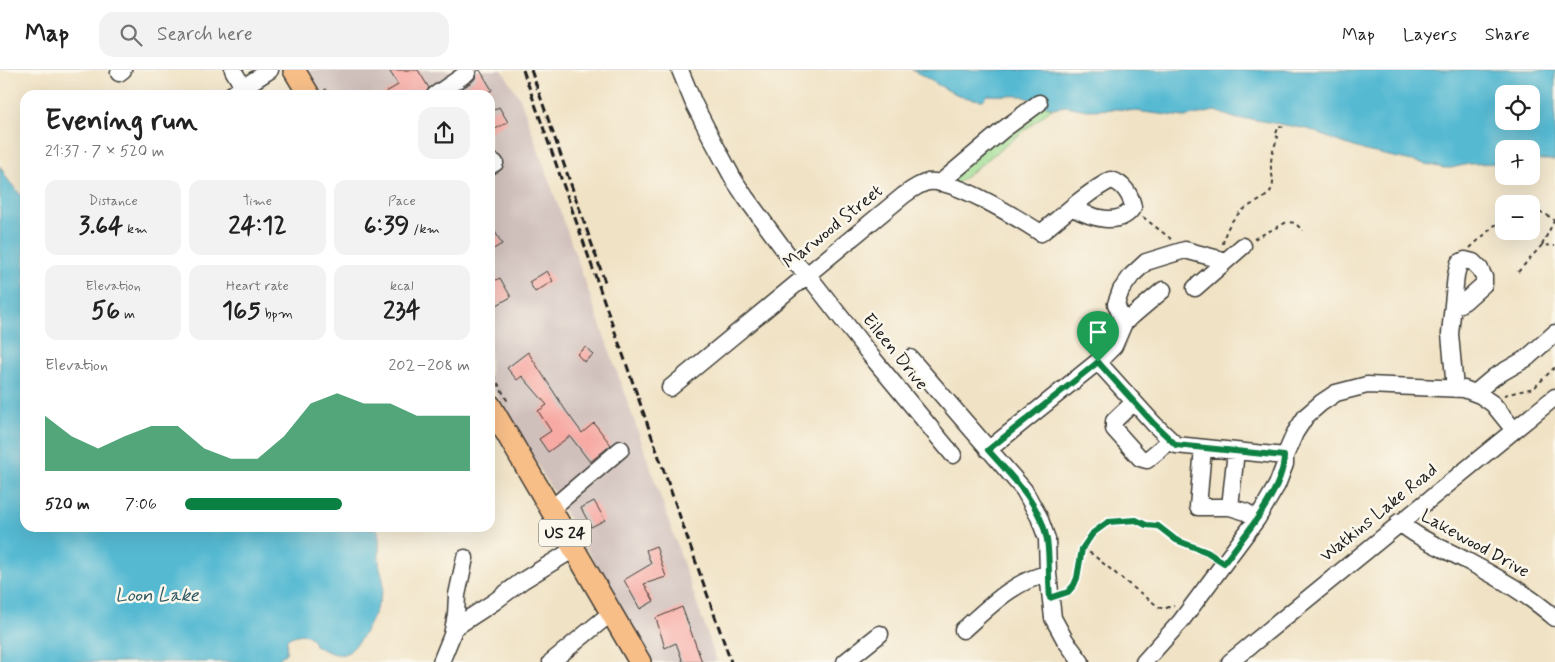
<!DOCTYPE html>
<html lang="en">
<head>
<meta charset="utf-8">
<style>
	body { margin:0; font-family:Mynerve,sans-serif; background:#f2f2f2; color:#222; height:100vh; display:flex; flex-direction:column; font-size:19px; white-space:nowrap }
	* { box-sizing:border-box; margin:0 }
	p { font-size:16px; color:#767676 }
	.icon { flex:none; width:28px; height:28px; fill:none; stroke:currentColor; stroke-width:2; stroke-linecap:round; stroke-linejoin:round }
	.map { position:relative; flex:1; overflow:hidden }
	.side { position:absolute; left:20px; top:20px; width:475px; height:442px; display:flex; flex-direction:column; background:#fff; border-radius:15px; box-shadow:0 5px 20px #0002 }
	.side>* { flex:none }
	.tools { position:absolute; left:1495px; top:15px; display:grid; gap:10px }
	.tools a { display:grid; place-items:center; width:45px; height:45px; border-radius:10px; background:#fff; box-shadow:0 5px 20px #0002; font-size:25px }
	.pin { position:absolute; display:grid; place-items:center; width:42px; height:42px; color:#fff; margin:-51px -21px; border-radius:50% 50% 50% 0; rotate:-45deg; box-shadow:0 0 5px #0007 }
	.pin .icon { rotate:45deg }
	.round { display:grid; place-items:center; flex:none; width:52px; height:52px; border-radius:15px; background:#f2f2f2 }
	.headline { display:flex; align-items:center; justify-content:space-between; height:85px; padding:0 25px }
	h1 { font-size:28px; font-weight:700; line-height:38px }
	.metrics { display:grid; grid-template-columns:repeat(3,1fr); gap:8px; height:85px; padding:5px 25px }
	.metrics div { display:grid; align-content:center; border-radius:12px; background:#f2f2f2; text-align:center }
	.metrics b { font-size:25px; font-weight:700 }
	.metrics small { font-size:14px; font-weight:400 }
	.metrics p { font-size:14px }
	.chart { height:140px; padding:10px 25px }
	.chart p { display:flex; justify-content:space-between }
	.chart svg { width:100%; height:90px; margin-top:5px; fill:#0b8043; opacity:.7 }
	ul { padding:0 25px; list-style:none; font-size:16px }
	li { display:grid; grid-template-columns:80px 60px 1fr; align-items:center; height:38px }
	li i { height:12px; border-radius:6px; background:#0b8043 }
	header { display:flex; align-items:center; gap:30px; box-sizing:border-box; height:70px; padding:0 25px; background:#fff; border-bottom:1px solid #e0e0e0 }
	header strong { font-size:24px }
	nav { display:flex; gap:28px; margin-inline-start:auto; font-size:18px }
	.search { width:350px; height:45px; background:#f2f2f2; display:flex; align-items:center; gap:12px; box-sizing:border-box; padding:0 18px; border-radius:15px; color:#767676; font-size:19px }
	.map>svg:first-child { display:block }
</style>
</head>
<body>
<header>
<strong>Map</strong>
<div class="search"><svg class="icon" aria-label="search" viewBox="0 0 24 24"><circle cx="10" cy="10" r="6"/><path d="M15 15l6 6"/></svg>Search here</div>
<nav><a>Map</a><a>Layers</a><a>Share</a></nav>
</header>
<div class="map">
<svg width="1555" height="592" viewBox="0 0 1555 592">
	<rect width="100%" height="100%" fill="#fbf7ec"/>
	<filter id="ink" filterUnits="userSpaceOnUse"><feTurbulence type="fractalNoise" baseFrequency=".02" numOctaves="2"/><feDisplacementMap in="SourceGraphic" scale="10" xChannelSelector="R" yChannelSelector="G"/><feConvolveMatrix kernelMatrix="1 2 1 2 8 2 1 2 1" color-interpolation-filters="sRGB"/></filter>
	<filter id="wash" filterUnits="userSpaceOnUse"><feTurbulence type="fractalNoise" baseFrequency=".0096" numOctaves="4" result="noise"/><feDisplacementMap in="SourceGraphic" scale="20" xChannelSelector="R" yChannelSelector="G"/><feGaussianBlur stdDeviation="1.12" result="paint"/><feColorMatrix in="noise" values="0 0 0 0 0 0 0 0 0 0 0 0 0 0 0 0 0 1.4 0 .05"/><feComposite in="paint" operator="in"/></filter>
	<g filter="url(#wash)">
		<rect width="100%" height="100%" fill="#f0e2c4"/>
		<path fill="#d0c0bc" d="M308,0H502L520,28L640,367L717,592H652L490,313V25H323Z"/>
		<path fill="#9fdd92" stroke="#5e7c57" d="M1034,31L1053,38L955,115L935,110Z"/>
		<path fill="#54b9d2" stroke="#386a77" fill-rule="evenodd" d="M912,0H1555V90H1531V79H1504V93L1469,94L1451,98H1444L1366,81L1334,70L1308,59L1251,49H1237L1215,41L1184,47L1118,39L1087,40L1066,36L1053,38L1022,26L988,25L983,30C955,29 936,12 912,0ZM1504,24H1531V51H1504Z
			M0,96L8,110L25,130V458H377C381,469 378,480 379,492C380,502 385,509 383,519C380,534 360,580 344,584C336,586 322,580 315,575C311,561 298,563 287,569L286,583L275,592H0Z"/>
		<g id="blocks">
			<path fill="#f7aaa4" d="M389,0H418L429,18L425,25H381L398,15Z
				M480,0L492,20L483,25H453L473,11L476,7L477,1Z
				M499,37L508,52L490,62V42Z
				M490,153L502,174L490,181Z
				M547,201L553,211L535,222L529,212Z
				M500,208L511,227L497,235L490,222V213Z
				M586,277L593,285L584,292L577,284Z
				M528,282L566,341L582,363L594,353L611,375L590,392L570,366L548,382L539,369L551,361L538,341L547,335L522,306L517,310L507,298Z
				M594,431L605,450L591,457L581,438Z
				M656,476L666,507L644,514L654,531L640,539L624,510L651,494L646,480Z
				M682,537L702,592H683L676,573L665,578L656,548Z"/>
		</g>
	</g>
	<g filter="url(#ink)">
		<use href="#blocks" fill-opacity="0" stroke="#3c3a35" stroke-width="1"/>
		<g fill="none" stroke-linecap="round" stroke-linejoin="round">
			<defs>
				<path id="minor" d="M233,0L243,17
					M680,0L694,34L714,73L734,110L746,128L791,189L807,204L871,286L953,385
					M119,3L123,0
					M231,25L270,0
					M435,25L467,3
					M490,96L495,93
					M940,113L1004,59L1039,33
					M1195,218L1243,176
					M1453,238L1465,231L1484,214V207L1480,199L1473,192L1465,190L1459,193L1456,205L1450,264L1455,319
					M1124,253L1116,234L1121,220L1132,205L1146,192L1185,180L1226,191
					M910,288L1024,420L1039,447L1047,469L1048,504L1053,548L1065,570L1081,592
					M1098,292L1154,354L1176,375L1285,386
					M670,318L904,125C911,120 919,114 928,112C953,108 1019,149 1041,163C1063,145 1086,123 1111,110C1123,113 1131,125 1133,137C1120,158 1090,147 1073,138
					M1475,323L1494,307L1527,288L1555,263
					M1134,332L1114,351V359L1140,388L1147,390L1171,370
					M1203,378L1198,437H1230
					M988,380L1101,289L1114,276L1124,253L1163,220
					M1236,381L1230,437L1246,442L1257,449
					M551,439L621,379
					M1399,452C1420,470 1445,479 1469,492C1499,508 1529,525 1555,548
					M454,558L494,532L522,511L574,479
					M963,560C988,538 1014,510 1048,504
					M441,592L452,565L456,545L457,525L465,488
					M551,592L611,543
					M845,592L880,564
					M1144,592L1181,551L1257,449L1277,415L1285,394V386L1295,363L1306,346L1321,333L1336,323L1367,315L1464,319L1480,325L1493,334L1514,360
					M1230,592L1555,327"/>
				<path id="major" d="M294,0L309,25
					M490,335L640,592"/>
			</defs>
			<use href="#minor" stroke="#3c3a35" stroke-width="19"/>
			<use href="#major" stroke="#3c3a35" stroke-width="24"/>
			<path stroke="#3c3a35" stroke-width="2" stroke-dasharray="4 4" stroke-linecap="butt" d="M325,19L328,25
				M1531,143H1544L1554,150
				M1143,147L1171,169
				M1254,169L1287,152L1295,153L1303,161
				M1223,174C1225,158 1235,144 1249,136C1256,132 1267,128 1271,120C1276,111 1270,103 1271,94C1271,84 1275,75 1278,67L1275,66L1279,56L1287,58
				M1542,175L1555,149
				M1470,178L1495,155L1504,153
				M1518,202L1542,175L1555,176
				M490,299L508,332
				M1504,325L1534,318L1555,297
				M1082,479L1092,484L1126,512L1159,537L1164,539L1174,535
				M1065,524L1074,515L1077,508L1082,479L1086,471L1093,463L1108,452L1136,451L1146,455L1158,457L1176,470L1214,486"/>
			<use href="#minor" stroke="#fff" stroke-width="16"/>
			<use href="#major" stroke="#f7be88" stroke-width="21"/>
			<path stroke="#1c1c1c" stroke-width="3" stroke-dasharray="8 4" stroke-linecap="butt" d="M523,0L731,592
				M531,0L605,212"/>
		</g>
	</g>
	<g fill="none" stroke-linecap="round" stroke-linejoin="round" filter="url(#ink)">
		<defs>
			<path id="route" d="M1098,292L1154,354L1176,375L1284,386C1284,420 1244,466 1224,493L1207,482L1176,470L1158,456L1146,455L1136,450L1108,452L1093,463L1082,479L1077,508L1074,515L1068,522L1050,528C1048,509 1050,489 1047,470C1041,434 1011,406 988,380Z"/>
		</defs>
		<use href="#route" stroke="#fff" stroke-width="10"/>
		<use href="#route" stroke="#0b8043" stroke-width="6"/>
	</g>
	<g text-anchor="middle" dominant-baseline="central" stroke-width="5" stroke-linejoin="round" paint-order="stroke">
		<rect fill="#fbf7ec" stroke="#5f5e5a" stroke-width="1" x="539" y="449.5" width="52" height="27" rx="4"/>
		<g font-size="16" font-weight="bold" fill="#1c1c1c">
			<text x="565" y="463">US 24</text>
		</g>
		<g font-size="18" fill="#1c1c1c" stroke="#fbf7ec">
			<text transform="translate(833 157) rotate(-39)">Marwood Street</text>
			<text transform="translate(895 282) rotate(51)">Eileen Drive</text>
			<text transform="translate(1379 443) rotate(-39)">Watkins Lake Road</text>
			<text transform="translate(1475 474) rotate(29)">Lakewood Drive</text>
		</g>
		<g font-size="19" font-style="italic" fill="#325b65" stroke="#fbf7ec">
			<text x="157" y="525">Loon Lake</text>
		</g>
	</g>
</svg>
<div class="tools">
<a><svg class="icon" aria-label="locate" viewBox="0 0 24 24"><circle cx="12" cy="12" r="6"/><path d="M12 2v4M12 18v4M2 12h4M18 12h4"/></svg></a>
<a>+</a>
<a>−</a>
</div>
<div class="pin" style="left:1098px;top:292px;background:#1e9e55"><svg class="icon" aria-label="arrive" viewBox="0 0 24 24"><path d="M6 21V4h12l-3 4 3 4H6"/></svg></div>
<section class="side">
<div class="headline"><div><h1>Evening run</h1><p>21:37 · 7 × 520 m</p></div><a class="round"><svg class="icon" aria-label="share" viewBox="0 0 24 24"><path d="M12 15V3M7 8l5-5 5 5M5 13v7h14v-7"/></svg></a></div>
<div class="metrics">
<div><p>Distance</p><b>3.64<small> km</small></b></div>
<div><p>Time</p><b>24:12</b></div>
<div><p>Pace</p><b>6:39<small> /km</small></b></div>
</div>
<div class="metrics">
<div><p>Elevation</p><b>56<small> m</small></b></div>
<div><p>Heart rate</p><b>165<small> bpm</small></b></div>
<div><p>kcal</p><b>234</b></div>
</div>
<div class="chart"><p><span>Elevation</span>202–208 m</p>
<svg viewBox="0 0 160 44" preserveAspectRatio="none"><path d="M0 44V17L10 27L20 33L30 27L40 22L50 22L60 33L70 38L80 38L90 27L100 11L110 6L120 11L130 11L140 17L150 17L160 17V44z"/></svg>
</div>
<ul>
<li><b>520 m</b>7:06<i style="width:55%"></i></li>
</ul>
</section>
</div>
</body>
</html>
